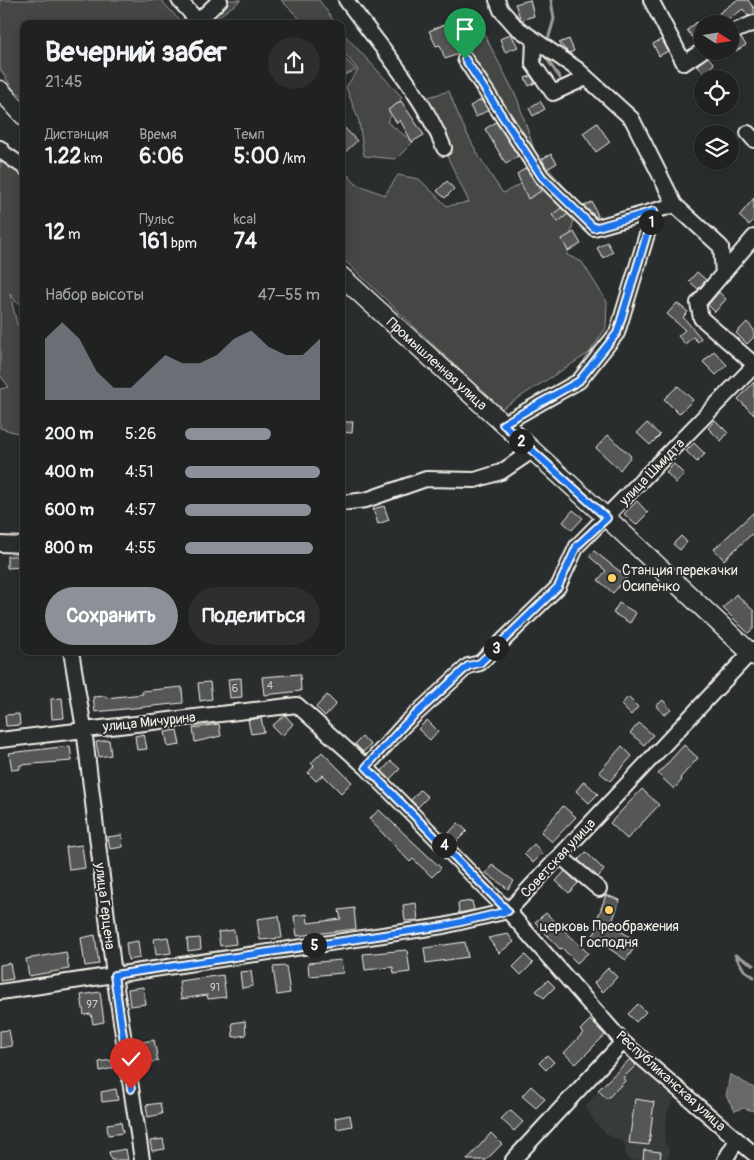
<!DOCTYPE html>
<html lang="ru">
<head>
<meta charset="utf-8">
<style>
	body { margin:0; font-family:Pangolin,sans-serif; background:#2d2f2f; color:#f1f3f6; height:100vh; display:flex; flex-direction:column; font-size:19px; white-space:nowrap }
	* { box-sizing:border-box; margin:0 }
	p { font-size:16px; color:#a2a4a5 }
	.icon { flex:none; width:28px; height:28px; fill:none; stroke:currentColor; stroke-width:2; stroke-linecap:round; stroke-linejoin:round }
	.map { position:relative; flex:1; overflow:hidden }
	.panel { position:absolute; left:20px; top:20px; width:325px; height:635px; display:flex; flex-direction:column; background:#202222; border-radius:10px; box-shadow:0 2px 12px #0003,0 0 0 1px #3d3f40 }
	.panel>* { flex:none }
	.needle { width:32px; rotate:102deg }
	.tools { position:absolute; left:694px; top:15px; display:grid; gap:10px }
	.tools a { display:grid; place-items:center; width:45px; height:45px; border-radius:50%; background:#202222; box-shadow:0 2px 12px #0003,0 0 0 1px #3d3f40; font-size:25px }
	.pin { position:absolute; display:grid; place-items:center; width:42px; height:42px; color:#fff; margin:-51px -21px; border-radius:50% 50% 50% 0; rotate:-45deg; box-shadow:0 0 5px #0007 }
	.pin .icon { rotate:45deg }
	.km { position:absolute; width:25px; height:25px; margin:-12px; border-radius:50%; background:#222; color:#fff; font-size:14px; line-height:25px; text-align:center }
	.round { display:grid; place-items:center; flex:none; width:52px; height:52px; border-radius:26px; background:#2d2f2f }
	.headline { display:flex; align-items:center; justify-content:space-between; height:85px; padding:0 25px }
	h1 { font-size:28px; font-weight:800; line-height:38px }
	.metrics { display:grid; grid-template-columns:repeat(3,1fr); gap:8px; height:85px; padding:5px 25px }
	.metrics div { display:grid; align-content:center }
	.metrics b { font-size:21px; font-weight:800 }
	.metrics small { font-size:14px; font-weight:400 }
	.metrics p { font-size:14px }
	.chart { height:140px; padding:10px 25px }
	.chart p { display:flex; justify-content:space-between }
	.chart svg { width:100%; height:90px; margin-top:5px; fill:#8c9099; opacity:.7 }
	.cta { display:flex; gap:10px; margin-top:auto; padding:10px 25px }
	.cta a { flex:1; height:58px; border-radius:30px; background:#8c9099; color:#fff; font-size:20px; font-weight:800; line-height:58px; text-align:center }
	.cta a+a { background:#2d2f2f; color:#f1f3f6 }
	ul { padding:0 25px; list-style:none; font-size:16px }
	li { display:grid; grid-template-columns:80px 60px 1fr; align-items:center; height:38px }
	li i { height:12px; border-radius:6px; background:#8c9099 }
	.map>svg:first-child { display:block }
</style>
</head>
<body>
<div class="map">
<svg width="754" height="1160" viewBox="0 0 754 1160">
	<rect width="100%" height="100%" fill="#2a2d2e"/>
	<filter id="ink" filterUnits="userSpaceOnUse"><feTurbulence type="fractalNoise" baseFrequency=".02" numOctaves="2"/><feDisplacementMap in="SourceGraphic" scale="10" xChannelSelector="R" yChannelSelector="G"/><feConvolveMatrix kernelMatrix="1 2 1 2 8 2 1 2 1" color-interpolation-filters="sRGB"/></filter>
	<g filter="url(#ink)">
		<path fill="#373a3a" d="M630,1058L674,1098L667,1114L664,1142L670,1151L667,1160H627L624,1142L608,1135L596,1124L585,1106Z"/>
		<path fill="#444645" stroke="#9c9c96" d="M0,0H161L183,24H24V97L13,89L0,69Z
			M209,0H241L214,20L195,13Z
			M281,0H319L336,24H301L302,21Z
			M479,24L517,98L536,155L572,195L574,218L567,255L582,262L607,302L606,328L589,353L501,409L341,257V172L349,176L356,184L385,195L398,175L419,179L447,206L469,202L438,137L428,97L449,91C462,128 480,161 503,193L539,175L477,75L465,33Z
			M341,31L402,97L387,122L413,142L396,159L364,156L359,121L346,87L358,70L341,49Z
			M341,55L356,70L341,77Z
			M0,153L6,162L24,176V304L16,302L10,294L17,324L24,333V435L0,428V389L9,387L0,375Z"/>
		<path fill="#676866" stroke="#9f9f9a" d="M730,1074L754,1088V1111L743,1108L735,1111L726,1096Z"/>
		<g fill="none" stroke-linecap="round" stroke-linejoin="round">
			<path stroke="#9f9f9a" stroke-width="3" d="M547,43L554,19L551,0
				M545,51L544,55L560,78
				M735,955L744,970L754,977
				M736,955L754,965"/>
		</g>
		<path fill="#555756" stroke="#f4f1e8" d="M530,0L534,16L521,20L515,4Z
			M737,0H748L754,8V14L748,16L743,9L725,22L719,13Z
			M697,22L702,30V36L696,42L687,30Z
			M446,24L458,54L445,59L440,45L436,46L429,31Z
			M511,34L518,47L505,52L500,39Z
			M741,38L746,45L736,51L730,42Z
			M569,39L574,51L569,53L559,43Z
			M662,39L668,51L659,56L653,44Z
			M708,57L714,64L704,73L697,65Z
			M531,76L535,83L529,86L525,78Z
			M481,100L488,110L476,117L470,106Z
			M401,101L424,135L412,142L400,120L397,123L388,110Z
			M540,101L545,109L533,116L529,108Z
			M496,122L518,156L506,164L485,129Z
			M597,123L610,142L596,152L583,133Z
			M341,124L357,141L341,156Z
			M551,154L557,163L547,169L542,159Z
			M526,168L541,191L528,199L517,174Z
			M447,181L454,189L445,198L437,191Z
			M754,198V220L749,225L739,216Z
			M592,202L598,216L596,217L584,206Z
			M561,208L568,214L558,222L552,215Z
			M574,232L581,244L568,251L562,239Z
			M607,242L613,252L603,258L597,248Z
			M697,272L706,280L698,289L689,281Z
			M719,292L726,299L715,312L708,305Z
			M677,303L688,312L683,317L701,338L698,342L693,337L685,344L678,336L685,330L667,314Z
			M747,322L754,330V337L747,344L736,333Z
			M714,351L727,365L716,375L703,362Z
			M754,382V415L738,399Z
			M678,386L693,400L679,414L664,399Z
			M715,420L728,433L721,441L708,428Z
			M343,422H353L352,433L342,432Z
			M647,423L660,435L650,445L637,433Z
			M608,435L631,456L620,470L596,448Z
			M694,443L705,454L697,462L686,451Z
			M674,464L684,474L676,483L666,472Z
			M637,501L648,513L636,525L624,514Z
			M384,506L389,520L378,524L373,509Z
			M573,510L583,518L572,530L563,522Z
			M754,512V532L724,560L714,549Z
			M681,536L687,542L680,550L673,544Z
			M594,551L627,577L613,593L598,580L606,571L589,556Z
			M7,556H24V567L7,568Z
			M736,594L754,611V628L748,633L723,608Z
			M619,603L636,613L630,623L613,613Z
			M300,674L301,691L264,695L262,677Z
			M241,678L242,697L230,698L228,679Z
			M210,682L212,699L200,701L198,683Z
			M182,687L183,703L95,712L93,697L106,696V698L143,694L142,691Z
			M327,695L336,704L325,716L316,707Z
			M628,697L638,707L631,715L621,705Z
			M62,698L64,718L52,719L51,699Z
			M663,700L671,710L664,715L656,706Z
			M19,714L20,725L6,726L5,715Z
			M285,715L293,724L282,736L272,726Z
			M261,718L264,732L251,734L248,720Z
			M427,720L438,731L430,740L418,729Z
			M639,723L653,735L644,745L630,733Z
			M219,724L221,736L195,742L193,728Z
			M177,730L180,745L168,747L165,732Z
			M144,734L147,749L137,750L135,736Z
			M362,737L371,745L363,752L355,744Z
			M109,740L111,755L99,757L96,742Z
			M684,745L698,758L680,778L682,780L674,789L658,774Z
			M70,746L72,761L20,765V769L12,770L9,753Z
			M622,746L632,756L610,781L599,772Z
			M322,752L352,782L341,793L323,775L316,781L308,773L314,766L311,763Z
			M391,761L400,769L390,779L382,771Z
			M584,781L598,794L589,803L576,791Z
			M642,789L659,805L627,839L610,823Z
			M420,790L428,797L418,807L411,800Z
			M563,806L576,817L552,842L541,832Z
			M379,810L441,868L432,877L413,859L410,862L369,819Z
			M458,823L467,831L455,843L447,835Z
			M122,835L123,847L110,849L108,837Z
			M534,844L543,853L533,863L524,854Z
			M82,845L85,868L69,870L66,847Z
			M586,852L604,870L598,877L578,860Z
			M492,865L514,881L508,889L486,873Z
			M565,871L578,883L569,893L556,881Z
			M606,895L620,900L611,925L638,942L626,960L592,937L602,922L597,920Z
			M472,901L474,910L459,913L458,903Z
			M416,903L418,920L405,921L403,905Z
			M354,908L356,929L297,936L294,916L307,914L308,923L341,919L339,910Z
			M546,913L588,953L577,963L562,948L560,949L535,922Z
			M279,916L282,938L260,940L257,919Z
			M234,930L236,944L220,946L218,932Z
			M508,934L514,942L499,953L488,938Z
			M95,935L99,964L85,966L81,938Z
			M168,937L171,953L156,955L154,939Z
			M200,938L201,949L188,951L187,939Z
			M138,941L140,958L128,960L126,943Z
			M465,942L468,957L426,963L424,948Z
			M407,950L410,972L394,974L393,967L365,970L363,954Z
			M66,952L69,969L29,976L26,959Z
			M525,955L533,963L521,975L513,967Z
			M341,960L343,973L309,976L308,963Z
			M10,963L13,979L0,981V965Z
			M286,966L290,993L277,995L273,967Z
			M608,968L617,977L603,992L594,983Z
			M251,971L253,986L242,988L240,972Z
			M223,975L226,997L208,999L207,995L181,999L179,981Z
			M548,980L555,987L544,998L536,991Z
			M143,987L146,1004L130,1006L128,989Z
			M100,992L104,1022L93,1024L91,1014L84,1015L81,995Z
			M638,1004L646,1012L636,1022L628,1014Z
			M590,1020L605,1035L576,1064L564,1053L583,1033L580,1030Z
			M245,1021L246,1035L233,1037L232,1023Z
			M9,1030L12,1046L0,1048V1031Z
			M154,1040L158,1061L140,1064L137,1043Z
			M547,1055L554,1062L546,1070L539,1063Z
			M630,1059L636,1065L623,1078L625,1081L607,1099L598,1090Z
			M111,1060L113,1068L100,1071L99,1062Z
			M531,1086L545,1099L536,1108L522,1096Z
			M116,1089L118,1100L102,1102L101,1092Z
			M635,1099L654,1102L649,1145L629,1143Z
			M160,1103L162,1114L148,1117L146,1105Z
			M510,1110L523,1122L514,1131L501,1119Z
			M350,1115L352,1126L337,1129L335,1118Z
			M121,1122L123,1133L108,1135L107,1124Z
			M491,1133L502,1144L486,1160H467Z
			M163,1139L165,1149L152,1151L150,1141Z
			M126,1149L128,1160H111L109,1152Z
			M644,1150L661,1152L660,1160H643Z"/>
		<g fill="none" stroke-linecap="round" stroke-linejoin="round">
			<defs>
				<path id="minor" d="M179,0L198,21L220,0
					M346,0C381,48 422,93 444,148
					M497,0L501,10L516,27L577,69L632,119L675,205L721,247L723,274
					M651,0L684,63L702,51
					M730,33L754,23
					M534,39L533,64L553,93L586,78
					M465,59L542,177L594,228L675,205
					M748,133L754,140
					M0,148L5,154L24,167
					M754,237L698,303L701,318L754,364
					M503,424L579,381L617,333L654,211
					M341,503L366,500L426,479L475,480L501,472L532,451
					M0,544L24,545
					M71,651L84,729L114,975L142,1160
					M0,740L297,705L366,767L508,911L623,1042L754,1154
					M366,767L404,725L468,666L480,663L558,587L577,546L754,366
					M560,856L599,889
					M0,992L443,926L508,911L754,649
					M513,1160L623,1042
					M725,1160L737,1140"/>
				<g id="major">
					<path d="M0,90L24,116"/>
					<path id="s1" d="M341,276L607,518L754,656"/>
				</g>
			</defs>
			<use href="#minor" stroke="#f4f1e8" stroke-width="18"/>
			<use href="#major" stroke="#f4f1e8" stroke-width="21"/>
			<use href="#minor" stroke="#2a2d2e" stroke-width="14"/>
			<use href="#major" stroke="#2a2d2e" stroke-width="18"/>
		</g>
	</g>
	<g fill="none" stroke-linecap="round" stroke-linejoin="round" filter="url(#ink)">
		<defs>
			<path id="route" d="M131,1089L114,975L444,926L508,911L366,767L404,725L468,666L480,663L558,587L577,546L607,518L503,424L579,381L617,333L654,211L594,228L542,177L465,59"/>
		</defs>
		<use href="#route" stroke="#fff" stroke-width="10"/>
		<use href="#route" stroke="#1a73e8" stroke-width="6"/>
	</g>
	<g fill="#ffd166" stroke="#2a2d2e" stroke-width="2">
		<circle cx="612" cy="578" r="5"/>
		<circle cx="609" cy="910" r="5"/>
	</g>
	<g text-anchor="middle" dominant-baseline="central" stroke-width="4" stroke-linejoin="round" paint-order="stroke">
		<g font-size="11" fill="#cccac4">
			<text x="270" y="685">4</text>
			<text x="235" y="688">6</text>
			<text x="215" y="987">91</text>
			<text x="92" y="1004">97</text>
		</g>
		<g font-size="14" fill="#f4f1e8" stroke="#2a2d2e">
			<text stroke="none"><textPath href="#s1" startOffset="130">Промышленная улица</textPath></text>
			<text transform="translate(652 472) rotate(-46)">улица Шмидта</text>
			<text transform="translate(149 722) rotate(-6)">улица Мичурина</text>
			<text transform="translate(558 858) rotate(-47)">Советская улица</text>
			<text transform="translate(105 906) rotate(83)">улица Герцена</text>
			<text transform="translate(671 1081) rotate(42)">Республиканская улица</text>
		</g>
		<g font-size="14" fill="#f4f1e8" stroke="#2a2d2e" text-anchor="start">
			<text x="622" y="570">Станция перекачки<tspan x="622" dy="16">Осипенко</tspan></text>
			<text x="609" y="926" text-anchor="middle">церковь Преображения<tspan x="609" dy="16">Господня</tspan></text>
		</g>
	</g>
</svg>
<div class="tools">
<a><svg class="needle" viewBox="-14 -14 28 28"><path d="M0-13l5 13h-10z" fill="#e53935"/><path d="M0 13l5-13h-10z" fill="#a2a4a5"/></svg></a>
<a><svg class="icon" aria-label="locate" viewBox="0 0 24 24"><circle cx="12" cy="12" r="6"/><path d="M12 2v4M12 18v4M2 12h4M18 12h4"/></svg></a>
<a><svg class="icon" aria-label="layers" viewBox="0 0 24 24"><path d="M12 4l9 5-9 5-9-5zM3 14l9 5 9-5"/></svg></a>
</div>
<div class="pin" style="left:465px;top:59px;background:#1e9e55"><svg class="icon" aria-label="arrive" viewBox="0 0 24 24"><path d="M6 21V4h12l-3 4 3 4H6"/></svg></div>
<div class="pin" style="left:131px;top:1089px;background:#d93025"><svg class="icon" aria-label="check" viewBox="0 0 24 24"><path d="M5 12l5 5 9-10"/></svg></div>
<b class="km" style="left:651px;top:222px">1</b>
<b class="km" style="left:521px;top:441px">2</b>
<b class="km" style="left:496px;top:648px">3</b>
<b class="km" style="left:444px;top:845px">4</b>
<b class="km" style="left:314px;top:945px">5</b>
<section class="panel">
<div class="headline"><div><h1>Вечерний забег</h1><p>21:45</p></div><a class="round"><svg class="icon" aria-label="share" viewBox="0 0 24 24"><path d="M12 15V3M7 8l5-5 5 5M5 13v7h14v-7"/></svg></a></div>
<div class="metrics">
<div><p>Дистанция</p><b>1.22<small> km</small></b></div>
<div><p>Время</p><b>6:06</b></div>
<div><p>Темп</p><b>5:00<small> /km</small></b></div>
</div>
<div class="metrics">
<div><b>12<small> m</small></b></div>
<div><p>Пульс</p><b>161<small> bpm</small></b></div>
<div><p>kcal</p><b>74</b></div>
</div>
<div class="chart"><p><span>Набор высоты</span>47–55 m</p>
<svg viewBox="0 0 160 44" preserveAspectRatio="none"><path d="M0 44V14L10 6L20 14L30 30L40 38L50 38L60 30L70 22L80 26L90 26L100 22L110 14L120 10L130 18L140 22L150 22L160 14V44z"/></svg>
</div>
<ul>
<li><b>200 m</b>5:26<i style="width:64%"></i></li>
<li><b>400 m</b>4:51<i style="width:100%"></i></li>
<li><b>600 m</b>4:57<i style="width:93%"></i></li>
<li><b>800 m</b>4:55<i style="width:95%"></i></li>
</ul>
<div class="cta"><a>Сохранить</a><a>Поделиться</a></div>
</section>
</div>
</body>
</html>
